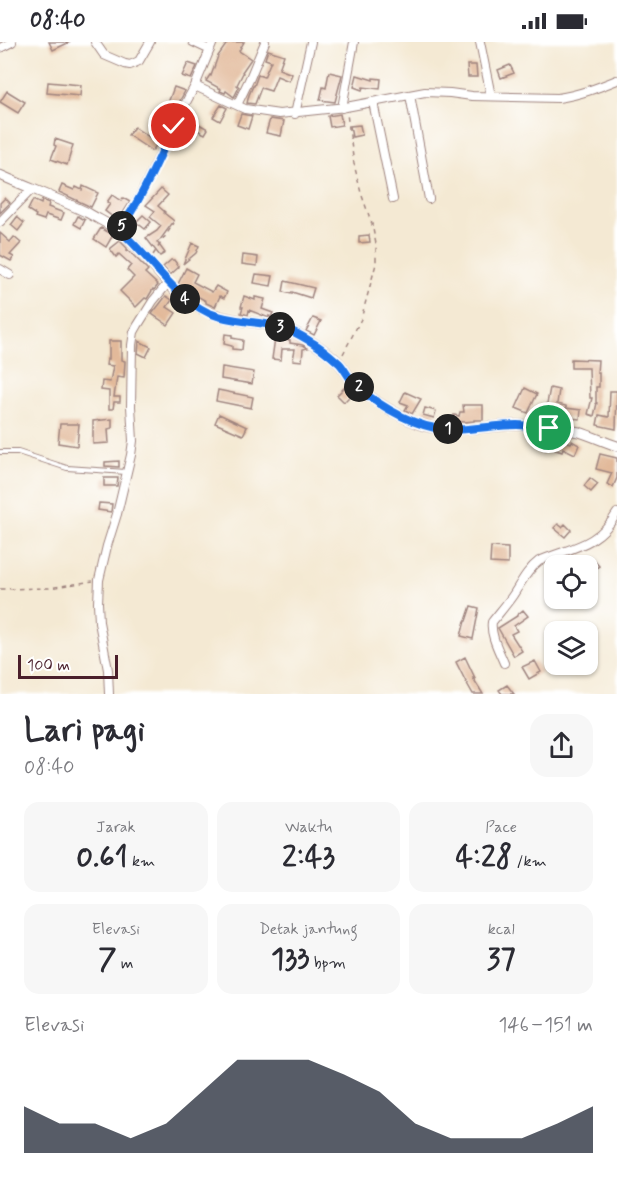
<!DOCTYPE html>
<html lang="id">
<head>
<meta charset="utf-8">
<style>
	body { margin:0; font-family:Mynerve,sans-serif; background:#f7f7f7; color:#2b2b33; height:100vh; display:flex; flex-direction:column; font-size:22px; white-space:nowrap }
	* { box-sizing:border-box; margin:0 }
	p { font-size:20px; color:#7c7c81 }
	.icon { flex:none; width:33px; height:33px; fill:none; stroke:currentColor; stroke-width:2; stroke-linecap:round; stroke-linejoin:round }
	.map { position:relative; height:652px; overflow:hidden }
	.drawer { display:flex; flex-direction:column; background:#fff; flex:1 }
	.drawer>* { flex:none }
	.buttons { position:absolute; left:544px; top:513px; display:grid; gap:12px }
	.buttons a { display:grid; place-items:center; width:54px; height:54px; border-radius:12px; background:#fff; box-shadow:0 2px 4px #0004; font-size:30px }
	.scale { position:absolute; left:18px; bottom:15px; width:100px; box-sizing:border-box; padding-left:6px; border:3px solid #4a1f2b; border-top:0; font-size:16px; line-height:21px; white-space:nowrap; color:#4a1f2b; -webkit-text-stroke:4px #fff; paint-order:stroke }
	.pin { position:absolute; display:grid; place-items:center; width:51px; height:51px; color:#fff; margin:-26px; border:3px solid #fff; border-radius:50%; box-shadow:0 2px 6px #0007 }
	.km { position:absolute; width:30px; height:30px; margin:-15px; border-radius:50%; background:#222; color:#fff; font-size:16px; line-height:30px; text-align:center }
	.round { display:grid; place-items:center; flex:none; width:63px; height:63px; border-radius:18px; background:#f7f7f7 }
	.overview { display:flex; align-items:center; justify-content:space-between; height:102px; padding:0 24px }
	h1 { font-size:33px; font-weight:700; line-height:45px }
	.metrics { display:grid; grid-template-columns:repeat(3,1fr); gap:9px; height:102px; padding:6px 24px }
	.metrics div { display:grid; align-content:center; border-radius:15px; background:#f7f7f7; text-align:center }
	.metrics b { font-size:30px; font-weight:700 }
	.metrics small { font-size:16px; font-weight:400 }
	.metrics p { font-size:16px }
	.chart { height:168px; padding:12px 24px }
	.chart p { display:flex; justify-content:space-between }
	.chart svg { width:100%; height:108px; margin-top:6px; fill:#111827; opacity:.7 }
	.status { display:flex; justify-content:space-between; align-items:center; height:42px; padding:0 30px; background:#fff; direction:ltr }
	.status svg { height:16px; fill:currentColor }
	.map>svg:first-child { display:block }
</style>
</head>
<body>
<div class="status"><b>08:40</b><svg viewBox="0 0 49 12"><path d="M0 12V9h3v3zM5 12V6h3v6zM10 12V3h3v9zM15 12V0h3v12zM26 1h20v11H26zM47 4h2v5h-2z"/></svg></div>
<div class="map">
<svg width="617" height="652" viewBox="0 0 617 652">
	<rect width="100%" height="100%" fill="#fff"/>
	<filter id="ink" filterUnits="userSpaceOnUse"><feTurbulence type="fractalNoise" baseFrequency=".0167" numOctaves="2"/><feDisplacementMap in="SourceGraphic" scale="12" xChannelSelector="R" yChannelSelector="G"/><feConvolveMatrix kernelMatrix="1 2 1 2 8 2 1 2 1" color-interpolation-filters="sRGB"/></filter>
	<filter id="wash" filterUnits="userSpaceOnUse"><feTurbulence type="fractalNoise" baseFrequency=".008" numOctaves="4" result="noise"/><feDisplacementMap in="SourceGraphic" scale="24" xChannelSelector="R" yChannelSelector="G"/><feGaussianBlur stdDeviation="1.35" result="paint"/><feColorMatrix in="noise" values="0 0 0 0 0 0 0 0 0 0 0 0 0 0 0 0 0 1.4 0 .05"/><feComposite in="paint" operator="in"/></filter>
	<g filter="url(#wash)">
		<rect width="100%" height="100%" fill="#f4e9d3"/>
		<g id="blocks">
			<path fill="#e2b99a" d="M49,0H70L53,8Z
				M228,0H244L239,9L251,17L242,30L243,31L237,43L239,45L234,55L226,49L225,51L220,49L221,47L206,39L210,33L211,34L218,14Z
				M268,8L284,13L279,27L292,32L289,39L277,34L271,49L261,46L255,62L247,61L249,53L253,44H254L258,33L264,35L271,19L265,17Z
				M188,21L197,24L191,37L182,34Z
				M467,23H476L477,35H468Z
				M510,23L514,31L501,36L498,28Z
				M329,30L342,33L335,60L320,58L323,45L326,46Z
				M357,33L373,38V36L381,37L380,47L363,45L362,48L354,45Z
				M48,40L81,43L80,54L47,51Z
				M174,45L185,49L177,64L168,61Z
				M7,49L25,60L18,71L0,60Z
				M221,63L227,66L220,79L213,75Z
				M241,72L252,74L248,87L237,83Z
				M340,72L342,83L330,85L328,74Z
				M188,76L208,87L205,92L195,87L189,97L182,93L188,83L185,82Z
				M270,77L284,79L281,94L266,91Z
				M360,83L362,93L352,95L350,84Z
				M134,85L158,101L152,109L128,93Z
				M55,97L73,103L67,123L51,117L56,104L54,103Z
				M62,143L74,148L76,145L82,148L83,144L98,151L91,165L59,150Z
				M161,147L168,153L158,164L165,170L164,171L174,179L160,198L157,200L165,211L160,214L146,196L157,189L161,184L150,175L155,169L146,163Z
				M112,153L121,159L123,156L130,160L118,179L105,169L110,162L107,160Z
				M5,156L10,161L0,171V161Z
				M33,158L41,162L42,158L44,159L49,161L48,165L64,171L61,178L46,173L44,178L35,175L36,173L28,168Z
				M143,173L151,180L145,187L136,180Z
				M78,174L85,178L81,186L74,182Z
				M17,175L24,181L18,189L11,183Z
				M101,186L113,193L106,205L94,197Z
				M0,191L10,200L14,195L21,201L10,213L14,215L11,219L0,213Z
				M369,193L370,200L359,201V194Z
				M120,199L127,206V209L128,208L148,228L145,231L158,243L154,248L153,247L147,257L145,256L136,265L120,249L134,235L127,228L131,223L119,212L116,215L110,207Z
				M192,201L199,204L196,211L183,222Z
				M243,213L258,215L257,224L242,222Z
				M171,218H174L179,225L170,233L163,225Z
				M186,226L197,232L193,240L212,250L216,244L227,250L224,256L220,254L215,265L206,261V259L183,246L178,242Z
				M256,232L273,234L271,244L254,241Z
				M285,239L314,246L311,256L292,250V252L283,250Z
				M166,254L172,258L167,265L176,271L168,283L152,272Z
				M244,254L255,258V255L265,257L262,267L273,271L271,275L269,274V276L249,268L248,273L241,271L243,265H241Z
				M313,276L321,279L314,293L306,289Z
				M225,292L232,293V296L243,298L242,308L232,307V304L224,302Z
				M275,296L290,298V301L303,303L308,306L303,307L302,319L293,318L295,307H282L281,318L272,317Z
				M109,299H121V318L125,319L124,336L117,335L114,355H120V360H114L113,367H109V349L101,348L102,339L110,340L113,324L106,323L107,317H109Z
				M139,299L151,305L146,315L138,311Z
				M571,317L598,318L597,331H599V345H596V361H597L594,374L588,372L592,356H590L589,326H571Z
				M222,325L254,330L252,342L221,337Z
				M346,344L353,351L344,360L337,353Z
				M525,346L537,352L528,371L516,366Z
				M550,346L559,348L557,362L566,364V366L581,368L580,377L570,376L551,371V372H545Z
				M218,348L253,355L251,366L216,359Z
				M610,349H617L616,387L597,383L599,373L609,375Z
				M405,350L421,357L412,372L405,368L408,363L400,360Z
				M463,363H483V378H474V379L465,380L454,379V373L459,374L460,370H464Z
				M425,366L436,369L434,376L423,373Z
				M219,372L247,385L243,393L215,381Z
				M112,377V386L108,387L109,401L93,402V379Z
				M60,382H79L77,404L58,401Z
				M542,395L557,402L559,397L571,401L572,399L579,403L575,412L563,406L562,410L547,405L546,408L537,404Z
				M600,412L617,416V436L613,445L607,442L612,431L596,427Z
				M119,419V425L105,424V420Z
				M104,436H118L117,444H104Z
				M590,436L598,442L591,450L584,444Z
				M99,461L112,462L111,470L98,468Z
				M558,482L562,485L565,482L571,488L565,495L554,486Z
				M491,505L508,506V522L490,521Z
				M594,518L599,524L588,532V522Z
				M471,564L479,566L473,597L461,594L465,579H466Z
				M523,568L528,574L514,584L517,589L511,592L522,609L514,614L498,586L517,574V573Z
				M465,615L475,636H473L483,652H473L465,638L456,620Z
				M535,619L541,630L529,637L522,625Z
				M507,643L514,652H502L499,648Z"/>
		</g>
	</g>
	<g filter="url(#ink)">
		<use href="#blocks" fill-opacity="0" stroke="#9f847f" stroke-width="1.5"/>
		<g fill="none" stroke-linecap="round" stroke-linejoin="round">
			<defs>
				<path id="service" d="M0,410H18L67,426L126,430"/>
				<path id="minor" d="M95,0L104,13L125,22L130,23L139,19L150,0
					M193,0L210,8
					M480,0L491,54
					M0,6L12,0
					M195,44L213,0
					M410,53L429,157
					M373,60L393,157
					M237,63L250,36L265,0
					M342,66L354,0
					M295,72L311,0
					M0,180L32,147
					M119,188C139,161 152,129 167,98C175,80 185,62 195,44L245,67L279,72L346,65L425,50L450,51L472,54L558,56C579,53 597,46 617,38
					M0,227L10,233
					M504,621C499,609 490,593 492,580C499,571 507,562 513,553C521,541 527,528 539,519C571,505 597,505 617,471
					M109,652L108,628L99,580L98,561L99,538L107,504L117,472L131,413L133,399L131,364L132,303L134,290L138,283L153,259L168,241"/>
				<path id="tertiary" d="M0,133C29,146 59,157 88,171C98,177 109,182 119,189C147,210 163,244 193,262C220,279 246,278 276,284C289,286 302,294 313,301C321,306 331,313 338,320C344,326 347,333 352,338C368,357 394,371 416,381C447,393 483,384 515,383C534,383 560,386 579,390C592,394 605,400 617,404"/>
			</defs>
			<use href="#service" stroke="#9f847f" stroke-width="6"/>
			<use href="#minor" stroke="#9f847f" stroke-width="10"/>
			<use href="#tertiary" stroke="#9f847f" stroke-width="11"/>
			<path stroke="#9f847f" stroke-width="1.5" stroke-dasharray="4.5 4.5" stroke-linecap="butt" d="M153,213L174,181
				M343,312L361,277L376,222V202L372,182L361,151L354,122L347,72
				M0,547L49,546L93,539"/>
			<use href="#service" stroke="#fff" stroke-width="4"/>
			<use href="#minor" stroke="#fff" stroke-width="8"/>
			<use href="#tertiary" stroke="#fff" stroke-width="9"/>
		</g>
	</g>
	<g fill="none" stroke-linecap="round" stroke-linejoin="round" filter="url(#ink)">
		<defs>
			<path id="route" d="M174,84C157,120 142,157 119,188C151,215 171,253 209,271C231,280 254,279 276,284C289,286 302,294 313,301C322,306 331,314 339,321C344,326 347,333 352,339C370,359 408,381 435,386C461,391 490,383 517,383C527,383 538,385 549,386"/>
		</defs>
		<use href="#route" stroke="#fff" stroke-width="12"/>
		<use href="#route" stroke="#1a73e8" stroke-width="8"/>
	</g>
</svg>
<div class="buttons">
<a><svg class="icon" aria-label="locate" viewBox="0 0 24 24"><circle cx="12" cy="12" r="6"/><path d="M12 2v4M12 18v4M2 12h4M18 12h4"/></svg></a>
<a><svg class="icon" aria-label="layers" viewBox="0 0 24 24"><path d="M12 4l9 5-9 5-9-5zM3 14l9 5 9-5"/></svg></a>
</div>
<div class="scale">100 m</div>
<div class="pin" style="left:549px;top:386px;background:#1e9e55"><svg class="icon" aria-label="arrive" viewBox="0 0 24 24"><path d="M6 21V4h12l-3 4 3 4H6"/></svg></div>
<div class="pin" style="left:174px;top:84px;background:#d93025"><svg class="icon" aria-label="check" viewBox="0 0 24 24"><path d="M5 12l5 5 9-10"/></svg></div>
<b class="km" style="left:448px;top:387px">1</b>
<b class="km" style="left:359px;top:345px">2</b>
<b class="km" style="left:280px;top:285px">3</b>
<b class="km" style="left:185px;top:257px">4</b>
<b class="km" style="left:122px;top:184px">5</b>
</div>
<section class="drawer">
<div class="overview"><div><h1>Lari pagi</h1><p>08:40</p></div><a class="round"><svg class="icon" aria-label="share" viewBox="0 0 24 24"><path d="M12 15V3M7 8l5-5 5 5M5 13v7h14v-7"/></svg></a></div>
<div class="metrics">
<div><p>Jarak</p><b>0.61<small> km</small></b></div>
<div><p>Waktu</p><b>2:43</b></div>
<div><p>Pace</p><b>4:28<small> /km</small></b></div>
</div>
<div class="metrics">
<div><p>Elevasi</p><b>7<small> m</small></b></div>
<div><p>Detak jantung</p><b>133<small> bpm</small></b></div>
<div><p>kcal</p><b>37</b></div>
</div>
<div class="chart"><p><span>Elevasi</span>146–151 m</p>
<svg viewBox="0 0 160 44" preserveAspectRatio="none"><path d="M0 44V25L10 32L20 32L30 38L40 32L50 19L60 6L70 6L80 6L90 12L100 19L110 32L120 38L130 38L140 38L150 32L160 25V44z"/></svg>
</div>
</section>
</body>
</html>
